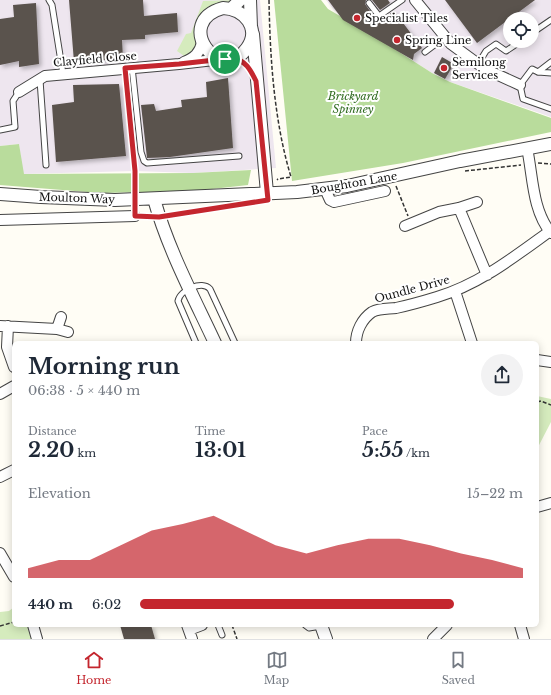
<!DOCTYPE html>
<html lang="en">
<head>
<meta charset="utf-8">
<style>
	body { margin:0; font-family:"Libre Baskerville",serif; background:#f2f2f3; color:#1f2937; height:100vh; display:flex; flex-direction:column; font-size:15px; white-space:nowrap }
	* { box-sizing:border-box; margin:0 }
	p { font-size:13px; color:#747a83 }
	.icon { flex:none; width:22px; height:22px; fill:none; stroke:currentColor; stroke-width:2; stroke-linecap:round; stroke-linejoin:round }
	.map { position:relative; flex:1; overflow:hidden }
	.side { position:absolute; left:12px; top:341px; width:527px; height:286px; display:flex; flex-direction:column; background:#fff; border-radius:6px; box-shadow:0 2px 10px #0003 }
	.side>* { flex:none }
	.buttons { position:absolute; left:503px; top:12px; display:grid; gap:8px }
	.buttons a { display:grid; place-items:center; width:36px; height:36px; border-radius:50%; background:#fff; box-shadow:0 2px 10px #0003; font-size:20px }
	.pin { position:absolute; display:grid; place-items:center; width:34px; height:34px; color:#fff; margin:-17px; border:2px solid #fff; border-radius:50%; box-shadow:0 1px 4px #0007 }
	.round { display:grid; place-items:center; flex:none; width:42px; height:42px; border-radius:21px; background:#f2f2f3 }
	.head { display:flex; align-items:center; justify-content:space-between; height:68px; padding:0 16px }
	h1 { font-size:22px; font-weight:700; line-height:30px }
	.stats { display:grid; grid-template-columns:repeat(3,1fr); gap:6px; height:68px; padding:4px 16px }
	.stats div { display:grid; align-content:center }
	.stats b { font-size:20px; font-weight:700 }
	.stats small { font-size:11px; font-weight:400 }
	.stats p { font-size:11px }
	.chart { height:112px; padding:8px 16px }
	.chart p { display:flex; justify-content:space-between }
	.chart svg { width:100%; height:72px; margin-top:4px; fill:#c4262e; opacity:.7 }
	ul { padding:0 16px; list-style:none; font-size:13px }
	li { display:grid; grid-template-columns:64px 48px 1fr; align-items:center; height:30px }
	li i { height:10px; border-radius:5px; background:#c4262e }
	.tabs { display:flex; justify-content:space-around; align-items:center; height:56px; border-top:1px solid #e0e1e3; background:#fff; font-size:11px; color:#747a83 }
	.tabs a { display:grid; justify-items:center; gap:2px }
	.tabs .active { color:#c4262e }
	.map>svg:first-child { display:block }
</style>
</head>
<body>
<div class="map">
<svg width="551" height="639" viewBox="0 0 551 639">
	<defs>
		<filter id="shadow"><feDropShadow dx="2.5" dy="2.5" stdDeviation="2" flood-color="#0004"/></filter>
	</defs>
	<rect width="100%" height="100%" fill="#fffdf5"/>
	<path fill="#eee6ef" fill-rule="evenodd" d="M0,0H260L276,168L193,173L135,171L23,174L19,144L0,146Z
		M326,0H551V117L450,82L432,73L334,10ZM510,19H532V41H510Z"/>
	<path fill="#d5ebbd" d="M235,0L232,2L215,6L200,44L192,55L184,56L177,51L186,34L191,33L203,1Z
		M537,396L551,399V422L537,449Z
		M14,607V625H27L31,639H0V612L9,611Z"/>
	<path fill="#b9dc9c" d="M274,0H321L328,9L379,39L432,73L450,82L551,118V132L403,163L292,181Z
		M19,144L24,174L193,173L251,170L248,185L194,191L100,193L0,185V146Z"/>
	<path fill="#5a524d" filter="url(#shadow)" d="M69,0H143L144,16L177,13L178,32L145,35V39L122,40L123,59L74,62Z
		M328,0H366L365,4L370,11L366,14L374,25L394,11L422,48L414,54L413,60L343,20Z
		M372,0H388L390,3L380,10Z
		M445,0H535L477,43Z
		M36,3L39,64L19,67V61L0,65V19L14,17L13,5Z
		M442,57L454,64L445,79L434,73Z
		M228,78L233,148L170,157L147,158L141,105L154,104L156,111L182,107L181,100L207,97L206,82Z
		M119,84L126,156L56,162L52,105L74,102L73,85Z
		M120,625H151L155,639H124Z"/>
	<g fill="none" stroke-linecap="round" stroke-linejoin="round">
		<defs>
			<path id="service" d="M49,0L52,5L63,74
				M369,3L379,16L402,0
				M532,33L551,20
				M425,52L445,37
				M478,64L486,51L496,44L506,51L521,41
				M132,67L141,152L144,161L147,163L239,156
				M538,72L551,62
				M551,73L538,72L532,69L520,85L523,99L551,109
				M40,80L46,165
				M0,130L15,127L13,101L19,92
				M196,343L178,301C180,290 202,280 210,289L235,343
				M218,625L222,635
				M305,625L309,628L321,626"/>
			<path id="minor" d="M415,0L451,44L485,69L520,85
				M184,62C194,58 200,53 202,42
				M19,92L45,76L179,64L223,59
				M527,148C533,176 532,210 551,233
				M325,189L330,200L334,202L385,191
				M459,208L487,275
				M0,220L135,216
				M405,226L439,212L459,208L477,202
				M455,291L472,343
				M0,326L57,329L68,332
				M8,326L7,347L14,367
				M57,329L61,317
				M356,343C356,331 362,319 372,312C380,308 388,309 396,308C410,305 424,301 437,297C480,284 514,257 550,231
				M537,360L551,362
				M0,394L14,386
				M0,477L14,470
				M537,507L551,503
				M0,553L14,577
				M33,625L37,639
				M187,625L192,639
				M520,625L524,639
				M189,630L202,625
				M433,639L447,625"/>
			<path id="tertiary" d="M250,0L251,27
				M223,8C244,9 261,28 247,48C220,86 172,22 223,8Z
				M231,9L240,0
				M253,34L267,193
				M0,194L41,197L115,200L297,192L347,186L460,161L551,144
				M154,199C168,249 193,296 215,343
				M321,625L326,639"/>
		</defs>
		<use href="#service" stroke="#444" stroke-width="7"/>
		<use href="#minor" stroke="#444" stroke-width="12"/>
		<use href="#tertiary" stroke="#444" stroke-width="14"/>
		<path stroke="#333" stroke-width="1.5" stroke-dasharray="4 2" stroke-linecap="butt" d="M269,0C270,58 274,121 291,177L278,179L277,180
			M126,78L135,171V189
			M538,163L551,164
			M465,171L521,165
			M396,186L408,216
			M170,215L232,206
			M537,402L541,401L551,405
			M232,625L237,639
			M0,626L14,622"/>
		<use href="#service" stroke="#fff" stroke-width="5"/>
		<use href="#minor" stroke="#fff" stroke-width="10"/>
		<use href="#tertiary" stroke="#fff" stroke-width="12"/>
	</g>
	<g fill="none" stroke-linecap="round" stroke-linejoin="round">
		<defs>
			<path id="route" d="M233,58C246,61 250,69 256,81L268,200L159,217L135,216V171L125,68L179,64Z"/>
		</defs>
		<use href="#route" stroke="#fff" stroke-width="8"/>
		<use href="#route" stroke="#c4262e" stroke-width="5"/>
	</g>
	<g fill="#c4262e" stroke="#fff" stroke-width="1.5">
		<circle cx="357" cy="18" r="4"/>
		<circle cx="397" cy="40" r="4"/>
		<circle cx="444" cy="68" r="4"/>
	</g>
	<g text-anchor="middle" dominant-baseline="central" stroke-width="4" stroke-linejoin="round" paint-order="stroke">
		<g font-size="11" fill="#111" stroke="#fff" text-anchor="start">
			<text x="365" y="18">Specialist Tiles</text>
			<text x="405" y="40">Spring Line</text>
			<text x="452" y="62">Semilong<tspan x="452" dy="13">Services</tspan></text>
		</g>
		<g font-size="11" fill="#111" stroke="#fff">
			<text transform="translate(95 59) rotate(-5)">Clayfield Close</text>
			<text transform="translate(354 183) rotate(-10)">Boughton Lane</text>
			<text transform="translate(77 198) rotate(2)">Moulton Way</text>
			<text transform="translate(412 289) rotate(-15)">Oundle Drive</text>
		</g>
		<g font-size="11" font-style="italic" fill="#2f6b1f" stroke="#fff">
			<text x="353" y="96">Brickyard<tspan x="353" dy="13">Spinney</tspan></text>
		</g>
	</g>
</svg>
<div class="buttons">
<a><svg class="icon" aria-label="locate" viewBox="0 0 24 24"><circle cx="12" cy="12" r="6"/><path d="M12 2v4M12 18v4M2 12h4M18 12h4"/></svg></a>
</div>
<div class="pin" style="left:225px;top:59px;background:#1e9e55"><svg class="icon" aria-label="arrive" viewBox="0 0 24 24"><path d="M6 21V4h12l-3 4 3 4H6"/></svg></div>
<section class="side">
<div class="head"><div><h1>Morning run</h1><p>06:38 · 5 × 440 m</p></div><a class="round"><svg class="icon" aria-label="share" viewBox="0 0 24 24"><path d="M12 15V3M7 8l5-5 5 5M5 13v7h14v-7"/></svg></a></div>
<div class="stats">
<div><p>Distance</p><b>2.20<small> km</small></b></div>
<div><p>Time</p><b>13:01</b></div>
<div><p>Pace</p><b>5:55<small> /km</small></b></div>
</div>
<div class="chart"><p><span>Elevation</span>15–22 m</p>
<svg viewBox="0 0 160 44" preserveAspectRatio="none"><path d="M0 44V38L10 33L20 33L30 24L40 15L50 11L60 6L70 15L80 24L90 29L100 24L110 20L120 20L130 24L140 29L150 33L160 38V44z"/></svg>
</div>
<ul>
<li><b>440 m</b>6:02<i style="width:82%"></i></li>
</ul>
</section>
</div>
<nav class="tabs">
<a class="active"><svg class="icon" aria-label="home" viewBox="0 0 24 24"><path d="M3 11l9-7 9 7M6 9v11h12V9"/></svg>Home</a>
<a><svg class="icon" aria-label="map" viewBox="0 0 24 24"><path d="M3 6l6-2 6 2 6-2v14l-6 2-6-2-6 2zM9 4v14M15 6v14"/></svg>Map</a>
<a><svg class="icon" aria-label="saved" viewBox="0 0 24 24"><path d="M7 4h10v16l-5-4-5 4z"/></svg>Saved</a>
</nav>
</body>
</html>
